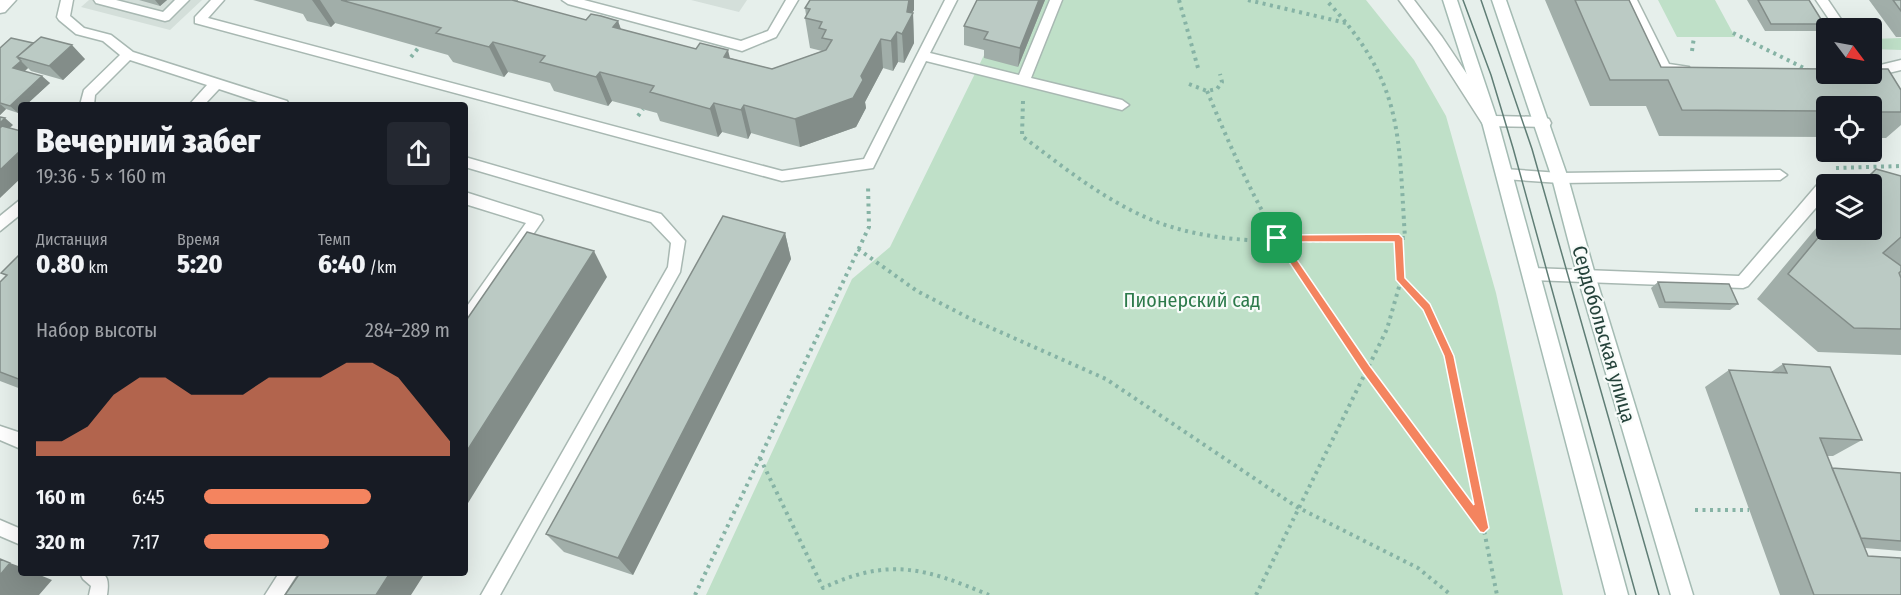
<!DOCTYPE html>
<html lang="ru">
<head>
<meta charset="utf-8">
<style>
	body { margin:0; font-family:"Fira Sans Condensed",sans-serif; background:#242831; color:#f1f3f6; height:100vh; display:flex; flex-direction:column; font-size:22px; white-space:nowrap }
	* { box-sizing:border-box; margin:0 }
	p { font-size:20px; color:#9ea1a6 }
	.icon { flex:none; width:33px; height:33px; fill:none; stroke:currentColor; stroke-width:2; stroke-linecap:round; stroke-linejoin:round }
	.map { position:relative; flex:1; overflow:hidden }
	.panel { position:absolute; left:18px; top:102px; width:450px; height:474px; display:flex; flex-direction:column; background:#171b24; border-radius:6px; box-shadow:0 6px 24px #0002 }
	.panel>* { flex:none }
	.needle { width:39px; rotate:122deg }
	.controls { position:absolute; left:1816px; top:18px; display:grid; gap:12px }
	.controls a { display:grid; place-items:center; width:66px; height:66px; border-radius:6px; background:#171b24; box-shadow:0 6px 24px #0002; font-size:30px }
	.pin { position:absolute; display:grid; place-items:center; width:51px; height:51px; color:#fff; margin:-26px; border-radius:12px; box-shadow:0 3px 9px #0006 }
	.round { display:grid; place-items:center; flex:none; width:63px; height:63px; border-radius:6px; background:#242831 }
	.head { display:flex; align-items:center; justify-content:space-between; height:102px; padding:0 18px }
	h1 { font-size:33px; font-weight:800; line-height:45px }
	.metrics { display:grid; grid-template-columns:repeat(3,1fr); gap:9px; height:102px; padding:6px 18px }
	.metrics div { display:grid; align-content:center }
	.metrics b { font-size:26px; font-weight:800 }
	.metrics small { font-size:16px; font-weight:400 }
	.metrics p { font-size:16px }
	.chart { height:168px; padding:12px 18px }
	.chart p { display:flex; justify-content:space-between }
	.chart svg { width:100%; height:108px; margin-top:6px; fill:#f4845f; opacity:.7 }
	ul { padding:0 18px; list-style:none; font-size:20px }
	li { display:grid; grid-template-columns:96px 72px 1fr; align-items:center; height:45px }
	li i { height:15px; border-radius:8px; background:#f4845f }
	.map>svg:first-child { display:block }
</style>
</head>
<body>
<div class="map">
<svg width="1901" height="595" viewBox="0 0 1901 595">
	<rect width="100%" height="100%" fill="#e6efeb"/>
	<path fill="#d4dfda" d="M89,0H202L170,30L81,7Z
		M691,0H747L739,12Z"/>
	<path fill="#bfe0c8" d="M1011,0H1366L1414,60L1446,116L1496,293L1563,595H706L852,279L890,247Z
		M1658,0H1715L1735,37H1677Z
		M1901,38V50L1872,49V39Z"/>
	<g fill="none" stroke-linecap="round" stroke-linejoin="round">
		<defs>
			<path id="service" d="M61,0H73L70,16L84,28L111,35L133,52L287,101L289,105H267L219,89L204,105H189L207,85L130,60L95,95L94,105H80L84,90L120,55L103,41L76,34L59,20L57,17Z
				M94,0H116L163,12L175,0H189L169,20L165,21L96,3Z
				M211,0H224L208,18L782,171L864,159L945,0H957L930,53L1019,75L1050,0H1062L1031,78L1122,100L1129,105L1122,110L926,61L873,168L782,181L195,23V17Z
				M562,0H584L741,41L768,31L786,0H798L776,37L742,51L568,4Z
				M1625,0H1637L1669,64L1689,67L1690,70L1689,73L1660,72Z
				M1816,0H1828L1847,28H1835Z
				M1901,60V70L1872,77L1866,74H1872V67Z
				M465,157L661,214L685,241L680,272L500,595H481L668,267L671,243L651,222L465,167Z
				M1504,169L1560,173L1780,170L1787,175L1780,180L1560,183L1504,179L1497,174Z
				M1822,183L1830,184H1827V195L1748,286L1743,288L1532,280L1527,278L1525,274L1527,270L1532,268L1739,276L1817,185Z
				M465,192L541,216L543,220L470,326L465,328V309L526,223L465,204Z
				M21,199V214L0,231V216Z
				M0,426L21,433V449L0,440Z
				M0,520L21,529V545L0,536Z
				M80,573C101,573 111,569 107,595H89L91,586L83,579Z
				M279,573H298L284,595H265Z"/>
			<path id="tertiary" d="M0,0H16L5,12L0,13Z
				M1399,0H1414L1442,37L1495,116L1543,117L1549,119L1551,123L1549,127L1484,126L1432,45Z"/>
			<path id="secondary" d="M1443,0H1457L1498,122L1628,595H1606L1482,122Z
				M1492,0H1506L1568,178L1596,278L1693,595H1671L1578,278L1552,178Z"/>
		</defs>
		<use href="#service" stroke="#a8b8b2" stroke-width="3"/>
		<use href="#tertiary" stroke="#a8b8b2" stroke-width="3"/>
		<use href="#secondary" stroke="#a4bbb3" stroke-width="3"/>
		<path stroke="#86b3a5" stroke-width="4" stroke-dasharray="3 4.5" stroke-linecap="butt" d="M1179,0L1198,68
			M1248,0L1346,23
			M1733,33L1810,71
			M1692,51L1694,37
			M411,57L419,47
			M1189,84L1207,91L1217,89L1222,82L1220,74
			M1207,91C1228,141 1250,192 1278,239C1338,341 1413,433 1484,528
			M1023,101L1022,136C1063,167 1104,200 1152,220C1231,252 1322,238 1405,238C1398,132 1404,83 1326,0
			M638,116L643,109
			M1836,168L1901,166
			M858,249L917,291L971,319L1106,379L1297,507L1418,568L1451,595
			M1401,280L1426,307L1449,356L1497,595
			M760,458L823,588C889,557 925,568 989,595
			M1695,510H1749
			M695,595L869,227L868,185
			M1256,595L1387,329L1401,280L1399,238"/>
		<use href="#service" fill="#fff" fill-rule="evenodd"/>
		<use href="#tertiary" fill="#fff" fill-rule="evenodd"/>
		<use href="#secondary" fill="#fff" fill-rule="evenodd"/>
		<path stroke="#5f7d75" stroke-width="1.5" d="M1463,0L1491,75L1513,148L1636,595
			M1481,0L1532,149L1659,595"/>
	</g>
	<path fill="#a1aea9" d="M139,0H167L160,6Z
		M253,0H518V2L586,20L618,21L621,29L772,69L822,51L810,48L805,18L806,15L805,8L810,0H914V10L912,13H913L914,43L904,63L898,62L893,71L883,68L865,102L866,108L856,127L800,147L751,133L748,139L722,132L718,137L660,121L657,113L612,101L608,106L554,91L550,83L508,72L504,77L453,62L448,55L335,23L331,27L307,21L303,14Z
		M977,0H1045L1018,67L984,58V50L964,45V26Z
		M1545,0H1629L1661,67L1901,90V125L1886,138H1872V106H1827V137L1659,136L1646,106H1590Z
		M1747,0H1809L1824,24L1817,31H1765Z
		M1869,0H1901V37H1896Z
		M0,48L85,59L63,80L31,71L28,68L25,71L50,83L26,105H21L18,113L6,109L0,115Z
		M1876,169L1901,176V355L1818,352L1757,299L1827,215V230L1872,184H1857Z
		M785,233L791,259L633,575L564,552L546,534Z
		M21,253V389L0,381V282L6,276L1,273Z
		M1658,282L1738,304L1730,310L1659,308L1651,288Z
		M1783,364L1862,440L1833,456H1827L1832,468L1901,473V551L1865,548L1868,556L1901,595H1780L1705,387L1729,370L1771,372Z"/>
	<path fill="#838d89" d="M155,0H167L160,6Z
		M312,0H320L335,23L331,27Z
		M902,0H914V10L911,15L913,13L914,43L904,63L902,34Z
		M1039,0H1045L1018,67L1020,48Z
		M618,21L628,51L613,27Z
		M897,32L898,62L893,71L891,41Z
		M881,39L883,68L865,102L866,108L856,127L800,147L795,119Z
		M493,42L508,72L504,77L489,47Z
		M72,45L85,59L63,80L49,66Z
		M728,50L735,79L724,57Z
		M21,61L28,68L20,75L13,68Z
		M600,72L612,101L608,106L596,77Z
		M42,76L50,83L26,105H21V110L18,113L10,106Z
		M714,103L722,132L718,137L710,109Z
		M0,104L6,109L0,115Z
		M744,105L751,133L748,139L741,110Z
		M5,118L13,125L0,137V123Z
		M21,150V178L0,198V170Z
		M785,233L791,259L633,575L618,558Z
		M594,251L607,277L465,508V454Z
		M10,563L21,567V573H35L52,580L39,595H0V575Z
		M390,573H425L411,595H376Z"/>
	<path fill="#bbcac4" stroke="#838d89" stroke-width="1.5" d="M341,0H512L586,20L591,14L601,16L618,21L613,27L696,49L700,43L728,50L724,57L772,69L826,50L832,40L822,38L826,30L819,28L822,22L805,18L810,9L805,8L810,0H909L907,12L913,13L902,34L897,32L891,41L881,39L861,76L863,80L853,98L795,119L744,105L741,110L714,103L710,109L650,92L654,86L600,72L596,77L540,62L545,56L493,42L489,47L436,33L441,28Z
		M977,0H1039L1020,48L984,39L988,32L964,26Z
		M1575,0H1629L1661,67L1827,69V74H1872V69H1888L1901,90V112H1872V106H1827V111L1682,110L1668,80H1610Z
		M1758,0H1809L1824,24H1771Z
		M1893,0H1901V11Z
		M41,37L72,45L49,66L17,57Z
		M11,38L33,43L17,57L21,61L13,68L42,76L10,106L0,103V48Z
		M0,117L5,118L0,123Z
		M2,126L21,131V150L0,170V128Z
		M1876,169L1901,176V237L1883,253L1901,266V271L1899,273L1901,278V329L1854,328L1788,274L1827,227V230H1872V184H1862Z
		M723,216L785,233L618,558L546,534Z
		M527,232L594,251L465,454V322Z
		M21,253V380L0,372V282L7,275L1,273Z
		M1658,282L1729,284L1738,304L1665,302Z
		M1783,364L1830,367L1862,440L1820,438L1868,556L1901,558V595H1814L1729,370L1787,373Z
		M1832,468L1901,473V541L1861,538Z
		M0,559L10,563L0,575Z
		M300,573H390L376,595H285Z"/>
	<path fill="#f4845f" stroke="#fff" stroke-width="1.5" fill-rule="evenodd" d="M1399,234L1403,238L1405,278L1430,304L1454,356L1489,528L1484,533L1480,532L1363,373L1273,238L1277,235ZM1285,242H1394L1396,280L1423,310L1444,356L1474,505L1370,366Z"/>
	<g text-anchor="middle" dominant-baseline="central" stroke-width="4.5" stroke-linejoin="round" paint-order="stroke">
		<g font-size="20" fill="#2d7a4b" stroke="#f7fbf9">
			<text x="1192" y="300">Пионерский сад</text>
		</g>
		<g font-size="20" fill="#24423a" stroke="#f7fbf9">
			<text transform="translate(1604 334) rotate(74)">Сердобольская улица</text>
		</g>
	</g>
</svg>
<div class="controls">
<a><svg class="needle" viewBox="-14 -14 28 28"><path d="M0-13l5 13h-10z" fill="#e53935"/><path d="M0 13l5-13h-10z" fill="#9ea1a6"/></svg></a>
<a><svg class="icon" aria-label="locate" viewBox="0 0 24 24"><circle cx="12" cy="12" r="6"/><path d="M12 2v4M12 18v4M2 12h4M18 12h4"/></svg></a>
<a><svg class="icon" aria-label="layers" viewBox="0 0 24 24"><path d="M12 4l9 5-9 5-9-5zM3 14l9 5 9-5"/></svg></a>
</div>
<div class="pin" style="left:1277px;top:238px;background:#1e9e55"><svg class="icon" aria-label="arrive" viewBox="0 0 24 24"><path d="M6 21V4h12l-3 4 3 4H6"/></svg></div>
<section class="panel">
<div class="head"><div><h1>Вечерний забег</h1><p>19:36 · 5 × 160 m</p></div><a class="round"><svg class="icon" aria-label="share" viewBox="0 0 24 24"><path d="M12 15V3M7 8l5-5 5 5M5 13v7h14v-7"/></svg></a></div>
<div class="metrics">
<div><p>Дистанция</p><b>0.80<small> km</small></b></div>
<div><p>Время</p><b>5:20</b></div>
<div><p>Темп</p><b>6:40<small> /km</small></b></div>
</div>
<div class="chart"><p><span>Набор высоты</span>284–289 m</p>
<svg viewBox="0 0 160 44" preserveAspectRatio="none"><path d="M0 44V38L10 38L20 32L30 19L40 12L50 12L60 19L70 19L80 19L90 12L100 12L110 12L120 6L130 6L140 12L150 25L160 38V44z"/></svg>
</div>
<ul>
<li><b>160 m</b>6:45<i style="width:68%"></i></li>
<li><b>320 m</b>7:17<i style="width:51%"></i></li>
</ul>
</section>
</div>
</body>
</html>
